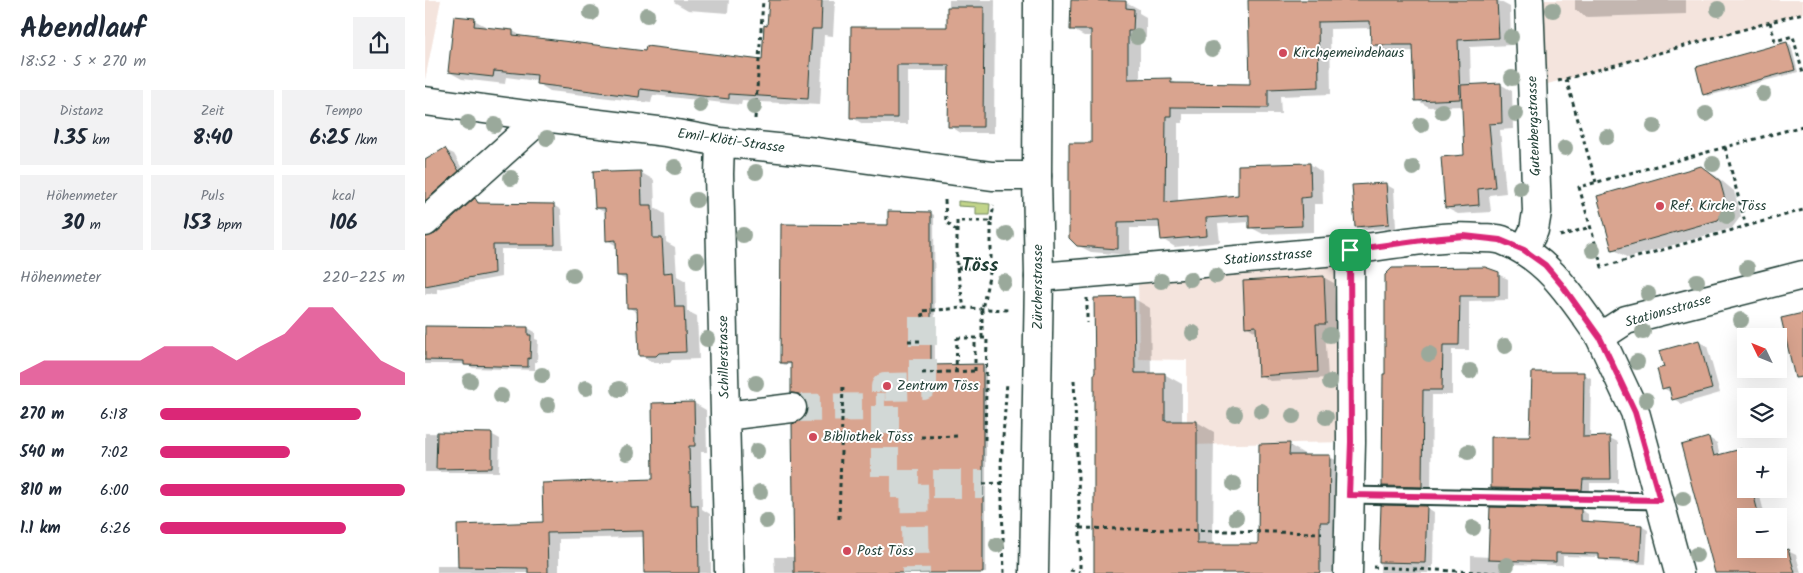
<!DOCTYPE html>
<html lang="de">
<head>
<meta charset="utf-8">
<style>
	body { margin:0; font-family:Kalam,sans-serif; background:#f2f2f3; color:#1f2937; height:100vh; display:flex; flex-direction:column; font-size:19px; white-space:nowrap }
	* { box-sizing:border-box; margin:0 }
	p { font-size:16px; color:#747a83 }
	.icon { flex:none; width:28px; height:28px; fill:none; stroke:currentColor; stroke-width:2; stroke-linecap:round; stroke-linejoin:round }
	.map { position:relative; flex:1; overflow:hidden }
	.details { display:flex; flex-direction:column; background:#fff; width:425px }
	.details>* { flex:none }
	.needle { width:32px; rotate:313deg }
	.controls { position:absolute; left:1312px; top:328px; display:grid; gap:10px }
	.controls a { display:grid; place-items:center; width:50px; height:50px; border-radius:0px; background:#fff; box-shadow:0 5px 20px #0002; font-size:25px }
	.pin { position:absolute; display:grid; place-items:center; width:42px; height:42px; color:#fff; margin:-21px; border-radius:10px; box-shadow:0 2px 8px #0006 }
	.round { display:grid; place-items:center; flex:none; width:52px; height:52px; border-radius:0px; background:#f2f2f3 }
	.overview { display:flex; align-items:center; justify-content:space-between; height:85px; padding:0 20px }
	h1 { font-size:28px; font-weight:700; line-height:38px }
	.stats { display:grid; grid-template-columns:repeat(3,1fr); gap:8px; height:85px; padding:5px 20px }
	.stats div { display:grid; align-content:center; border-radius:0px; background:#f2f2f3; text-align:center }
	.stats b { font-size:21px; font-weight:700 }
	.stats small { font-size:14px; font-weight:400 }
	.stats p { font-size:14px }
	.chart { height:140px; padding:10px 20px }
	.chart p { display:flex; justify-content:space-between }
	.chart svg { width:100%; height:90px; margin-top:5px; fill:#db2777; opacity:.7 }
	ul { padding:0 20px; list-style:none; font-size:16px }
	li { display:grid; grid-template-columns:80px 60px 1fr; align-items:center; height:38px }
	li i { height:12px; border-radius:6px; background:#db2777 }
	main { display:flex; flex:1; min-height:0 }
	.map>svg:first-child { display:block }
</style>
</head>
<body>
<main>
<section class="details">
<div class="overview"><div><h1>Abendlauf</h1><p>18:52 · 5 × 270 m</p></div><a class="round"><svg class="icon" aria-label="share" viewBox="0 0 24 24"><path d="M12 15V3M7 8l5-5 5 5M5 13v7h14v-7"/></svg></a></div>
<div class="stats">
<div><p>Distanz</p><b>1.35<small> km</small></b></div>
<div><p>Zeit</p><b>8:40</b></div>
<div><p>Tempo</p><b>6:25<small> /km</small></b></div>
</div>
<div class="stats">
<div><p>Höhenmeter</p><b>30<small> m</small></b></div>
<div><p>Puls</p><b>153<small> bpm</small></b></div>
<div><p>kcal</p><b>106</b></div>
</div>
<div class="chart"><p><span>Höhenmeter</span>220–225 m</p>
<svg viewBox="0 0 160 44" preserveAspectRatio="none"><path d="M0 44V38L10 32L20 32L30 32L40 32L50 32L60 25L70 25L80 25L90 32L100 25L110 19L120 6L130 6L140 19L150 32L160 38V44z"/></svg>
</div>
<ul>
<li><b>270 m</b>6:18<i style="width:82%"></i></li>
<li><b>540 m</b>7:02<i style="width:53%"></i></li>
<li><b>810 m</b>6:00<i style="width:100%"></i></li>
<li><b>1.1 km</b>6:26<i style="width:76%"></i></li>
</ul>
</section>
<div class="map">
<svg width="1378" height="573" viewBox="0 0 1378 573">
	<rect width="100%" height="100%" fill="#fff"/>
	<filter id="ink" filterUnits="userSpaceOnUse"><feTurbulence type="fractalNoise" baseFrequency=".02" numOctaves="2"/><feDisplacementMap in="SourceGraphic" scale="10" xChannelSelector="R" yChannelSelector="G"/><feConvolveMatrix kernelMatrix="1 2 1 2 8 2 1 2 1" color-interpolation-filters="sRGB"/></filter>
	<g filter="url(#ink)">
		<path fill="#f4e4dd" d="M0,0H16L0,80Z
			M1104,0H1378V13L1108,88Z
			M925,250L926,442L762,445V360L714,359L713,268Z"/>
		<path fill="#c1d489" stroke="#70885e" d="M533,201L565,204L564,215H551V207L533,206Z"/>
		<path fill="#0003" d="M249,0H304L303,13L263,10L249,2Z
			M345,0H410L408,36L399,35L395,105L317,101L316,105L228,95L226,103L125,91L112,83V81L81,77L80,84L37,79L24,72L49,20L62,27V29L88,31L100,38L221,52L338,61L344,27Z
			M524,0H570L569,133H536L525,126V71H483V124H438L426,117L427,29H524Z
			M834,0H1031V1L1072,0L1085,7L1086,45L1045,47L1046,85L1075,84L1087,91L1088,129L1075,130L1081,193L1064,195L1066,212L1033,214L1021,208L1040,156L1038,106L1004,107L992,100L990,51L960,52L947,45V28L905,29L906,94L855,96L856,114H758V123H753V202L814,196L885,164L897,172L898,204H889V232L838,234L825,227V222L793,224L795,242L750,247L737,239L736,228H705V255L666,252L652,245L668,144L667,36H659L646,29L701,2L714,9V13L721,17V38L715,37V80H745L755,85L826,86Z
			M1150,0H1261V14L1162,17L1150,10Z
			M1362,43L1366,45L1373,72L1283,96L1279,94Z
			M20,150L29,154L41,176L0,213V161Z
			M1276,168L1291,176L1309,191L1316,216L1307,228L1203,258L1188,249Z
			M215,172L229,180L230,208L240,214L241,242L250,247L252,276L261,281L262,311L272,316L274,359L247,360L245,363H229L215,355L213,313L203,307V281L193,276L192,246L182,240L181,213L171,208L187,174Z
			M960,184L969,189L971,228L940,230L931,226Z
			M50,200L58,204L128,205L136,210L138,249H76V277L12,289V293L0,294V238L11,235Z
			M506,213L509,215L510,366L557,365L561,367V573H350L349,557H370L377,421L383,414L384,406L380,398L368,392L367,364L360,365L356,363L464,226Z
			M1060,268L1083,279V300L1044,301V350H1027V395H1007L1006,492L968,491L959,486V375Z
			M898,277L909,283L911,329L900,330L903,378L845,381L835,375L831,332L821,326Z
			M708,298L725,308L726,374H739L757,384V423L772,422L789,432L788,546L834,545L864,445L881,455V456L905,457L922,466L912,573H671Z
			M0,328H103L110,332V339L113,340L112,362H110V370L48,368L41,364H0Z
			M1274,342L1282,346L1295,393L1257,404L1249,399L1247,393L1238,388L1240,368Z
			M1158,374L1166,378L1165,438H1185L1193,442V483H1165V494L1075,492L1067,488Z
			M269,403L281,410L282,452H276L277,509L285,514L286,573H220L219,537L134,539V573H12V566H34L119,523L229,480Z
			M0,433L66,434L75,439L74,472H0Z
			M1284,438L1292,443L1295,456L1316,450L1324,455V456H1321V489H1333L1340,516H1321V549H1349L1351,554L1363,551L1371,555L1376,573H1291Z
			M957,506L1001,507L1009,512L1008,567H1004L1003,573H955Z
			M1066,508L1156,510L1163,514V523L1216,526L1223,530L1221,564L1182,562L1175,557L1138,556V565L1082,564V573H1046V556L1065,557Z"/>
		<path fill="#d9a48f" stroke="#1f3d34" d="M344,0H397L396,29H387L383,99L304,94V99L215,89L214,97L111,84L112,75L69,71L68,77L23,72L29,16L50,18L49,26L88,30V35L220,51L221,46L337,60L339,25L342,26Z
			M646,0L701,1V8L709,9L708,31H703V79L746,78V83L825,84L823,0H1072L1074,38L1033,40L1035,99L990,101L988,45H946L945,21L893,22L894,87L843,89V108L746,107V116H741L740,202L813,195V165L885,163L886,197L876,198L877,226L824,228V215L781,218L782,236L736,240L734,221L693,222V249L652,246L644,238V143H666V30H645Z
			M522,7H559L558,127H523L524,65H472V118H425L426,27H522Z
			M1362,42L1370,70L1278,95L1271,67Z
			M1076,83L1077,123L1064,124L1070,187L1053,189L1054,205L1020,208L1016,157L1039,155L1036,85Z
			M20,148L34,171L0,201V160Z
			M1276,166L1295,181L1302,207L1293,220L1187,250L1172,196Z
			M182,170L185,172L216,171L217,205H227L228,238H237L239,273L248,272L250,307H259L261,352L234,353L231,356H214L212,308H202L201,276H192L191,240L181,241L180,208H170L168,171Z
			M961,183L964,224L930,227L927,185Z
			M50,198L53,203L129,204L130,245H68L69,273L0,286V237L10,234Z
			M463,211L506,212V365L558,364V573H369L367,424L377,420L382,414L383,407L379,398L374,394L366,393V363H355L356,224L463,225Z
			M1060,267L1074,272V296H1035L1034,345H1018L1017,390H998L997,487L957,486L958,374H960V275L967,268Z
			M899,276L901,324H891L893,372L833,376L831,326L820,327L818,281Z
			M709,297L710,373H740V421H772V544H833L834,444L865,443L864,455H905L904,522H895V573H669V373H670L669,298Z
			M1378,313V377L1370,378L1356,318Z
			M0,326L103,327V335H106L105,359L103,358V367L39,365V361L0,360Z
			M1274,340L1287,389L1247,400L1244,387L1237,389L1232,369L1239,367L1234,351Z
			M1107,372H1159L1158,437L1185,436L1186,479H1158L1157,490L1066,488V437H1105Z
			M269,402L270,446H264L266,505H273L274,573H219L218,531L122,533L123,573H103V568L33,567L32,525L118,522L117,483L228,479L227,403Z
			M12,432L67,433V468L11,469Z
			M1284,437L1289,456L1316,449L1321,468V489H1327L1334,516H1321V549H1343L1345,555L1363,549L1370,573H1290L1256,445Z
			M956,505L1002,506L1000,563L954,562Z
			M1065,507L1156,509V521L1217,525L1215,561L1174,559V554L1131,553V562L1063,560Z"/>
		<g fill="none" stroke-linecap="round" stroke-linejoin="round">
			<path stroke="#d2d8d6" stroke-width="28" stroke-dasharray="28 14" stroke-linecap="butt" d="M498,317V386L460,387V484H558
				M367,408L460,407
				M489,484L491,573"/>
			<defs>
				<path id="lane" d="M924,495L1235,501"/>
				<path id="street" d="M0,101L117,117L241,132L295,142L392,152L567,176H612
					M295,142L294,174L304,573
					M0,222L117,117
					M1099,250L1109,230L1112,212L1104,0
					M614,277C717,269 820,259 923,250C967,246 1011,234 1055,238C1062,238 1071,238 1077,240C1124,258 1148,299 1175,337L1201,320L1378,275
					M1175,337L1210,412L1254,573
					M300,416L367,408
					M923,573L926,442L925,250"/>
				<path id="primary" d="M609,573L614,277L612,176L613,0"/>
			</defs>
			<use href="#lane" stroke="#1f3d34" stroke-width="19"/>
			<use href="#street" stroke="#1f3d34" stroke-width="31"/>
			<use href="#primary" stroke="#1f3d34" stroke-width="31"/>
			<path stroke="#1f3d34" stroke-width="3" stroke-dasharray="4 4" stroke-linecap="butt" d="M1345,22L1350,41L1368,36L1378,74
				M1141,79L1171,182
				M1133,81L1378,13
				M330,119L338,0
				M1378,126L1154,187L1177,267L1378,210
				M1300,147L1321,226
				M520,200L521,222L532,231
				M566,221L569,205
				M1135,236L1165,227
				M532,268L539,308L584,310
				M662,298V323
				M498,317L497,311L539,308
				M557,338V309L566,268V221H532V268H566
				M483,341H497
				M531,372L532,338
				M497,373L550,371
				M649,380L655,528V573
				M496,437L535,436
				M560,440L562,338
				M558,484L576,483
				M414,519L418,385
				M655,528L897,533
				M948,567L1073,573
				M645,570L655,572
				M579,573L576,465L582,382"/>
			<use href="#lane" stroke="#fff" stroke-width="15"/>
			<use href="#street" stroke="#fff" stroke-width="28"/>
			<use href="#primary" stroke="#fff" stroke-width="28"/>
			<path stroke="#1f3d34" stroke-width="3" stroke-dasharray="4 4" stroke-linecap="butt" d="M532,338H562
				M550,371V338"/>
		</g>
		<g fill="#9aa99b">
			<circle cx="1293" cy="9" r="8"/>
			<circle cx="1128" cy="10" r="8"/>
			<circle cx="166" cy="13" r="8"/>
			<circle cx="222" cy="15" r="8"/>
			<circle cx="712" cy="37" r="8"/>
			<circle cx="1086" cy="37" r="8"/>
			<circle cx="787" cy="49" r="8"/>
			<circle cx="1087" cy="78" r="8"/>
			<circle cx="1338" cy="94" r="8"/>
			<circle cx="275" cy="105" r="8"/>
			<circle cx="329" cy="107" r="8"/>
			<circle cx="1017" cy="111" r="8"/>
			<circle cx="1091" cy="114" r="8"/>
			<circle cx="1281" cy="114" r="8"/>
			<circle cx="43" cy="123" r="8"/>
			<circle cx="70" cy="125" r="8"/>
			<circle cx="996" cy="125" r="8"/>
			<circle cx="1229" cy="126" r="8"/>
			<circle cx="1182" cy="137" r="8"/>
			<circle cx="122" cy="138" r="8"/>
			<circle cx="1140" cy="148" r="8"/>
			<circle cx="1288" cy="164" r="8"/>
			<circle cx="250" cy="167" r="8"/>
			<circle cx="988" cy="168" r="8"/>
			<circle cx="331" cy="172" r="8"/>
			<circle cx="86" cy="178" r="8"/>
			<circle cx="1095" cy="188" r="8"/>
			<circle cx="271" cy="200" r="8"/>
			<circle cx="1302" cy="216" r="8"/>
			<circle cx="581" cy="234" r="8"/>
			<circle cx="318" cy="235" r="8"/>
			<circle cx="1168" cy="250" r="8"/>
			<circle cx="272" cy="260" r="8"/>
			<circle cx="1322" cy="268" r="8"/>
			<circle cx="148" cy="275" r="8"/>
			<circle cx="791" cy="276" r="8"/>
			<circle cx="765" cy="279" r="8"/>
			<circle cx="736" cy="281" r="8"/>
			<circle cx="1272" cy="281" r="8"/>
			<circle cx="579" cy="282" r="8"/>
			<circle cx="1223" cy="294" r="8"/>
			<circle cx="1316" cy="320" r="8"/>
			<circle cx="1218" cy="332" r="8"/>
			<circle cx="768" cy="333" r="8"/>
			<circle cx="905" cy="335" r="8"/>
			<circle cx="282" cy="339" r="8"/>
			<circle cx="1080" cy="346" r="8"/>
			<circle cx="1004" cy="354" r="8"/>
			<circle cx="1212" cy="362" r="8"/>
			<circle cx="1045" cy="371" r="8"/>
			<circle cx="117" cy="375" r="8"/>
			<circle cx="45" cy="381" r="8"/>
			<circle cx="905" cy="382" r="8"/>
			<circle cx="331" cy="383" r="8"/>
			<circle cx="161" cy="388" r="8"/>
			<circle cx="194" cy="389" r="8"/>
			<circle cx="76" cy="396" r="8"/>
			<circle cx="1221" cy="400" r="8"/>
			<circle cx="123" cy="405" r="8"/>
			<circle cx="836" cy="411" r="8"/>
			<circle cx="810" cy="414" r="8"/>
			<circle cx="868" cy="416" r="8"/>
			<circle cx="901" cy="417" r="8"/>
			<circle cx="332" cy="451" r="8"/>
			<circle cx="1043" cy="452" r="8"/>
			<circle cx="202" cy="453" r="8"/>
			<circle cx="809" cy="484" r="8"/>
			<circle cx="335" cy="492" r="8"/>
			<circle cx="1258" cy="499" r="8"/>
			<circle cx="811" cy="518" r="8"/>
			<circle cx="341" cy="521" r="8"/>
			<circle cx="1048" cy="528" r="8"/>
			<circle cx="572" cy="545" r="8"/>
			<circle cx="1271" cy="555" r="8"/>
			<circle cx="1082" cy="565" r="8"/>
		</g>
	</g>
	<g fill="none" stroke-linecap="round" stroke-linejoin="round" filter="url(#ink)">
		<defs>
			<path id="route" d="M1039,236L1075,240L1099,250L1120,265L1137,285L1175,338L1210,412L1235,500L924,495L926,442L925,250L1005,239Z"/>
		</defs>
		<use href="#route" stroke="#fff" stroke-width="10"/>
		<use href="#route" stroke="#db2777" stroke-width="6"/>
	</g>
	<g fill="#d1495b" stroke="#fff" stroke-width="2">
		<circle cx="858" cy="53" r="5"/>
		<circle cx="1235" cy="206" r="5"/>
		<circle cx="462" cy="386" r="5"/>
		<circle cx="388" cy="437" r="5"/>
		<circle cx="422" cy="551" r="5"/>
	</g>
	<g text-anchor="middle" dominant-baseline="central" stroke-width="4" stroke-linejoin="round" paint-order="stroke">
		<g font-size="14" fill="#1f3d34" stroke="#fff" text-anchor="start">
			<text x="868" y="53">Kirchgemeindehaus</text>
			<text x="1245" y="206">Ref. Kirche Töss</text>
			<text x="472" y="386">Zentrum Töss</text>
			<text x="398" y="437">Bibliothek Töss</text>
			<text x="432" y="551">Post Töss</text>
		</g>
		<g font-size="14" fill="#1f3d34" stroke="#fff">
			<text transform="translate(1109 126) rotate(-92)">Gutenbergstrasse</text>
			<text transform="translate(306 141) rotate(8)">Emil-Klöti-Strasse</text>
			<text transform="translate(843 257) rotate(-5)">Stationsstrasse</text>
			<text transform="translate(613 287) rotate(-90)">Zürcherstrasse</text>
			<text transform="translate(1243 311) rotate(-16)">Stationsstrasse</text>
			<text transform="translate(299 357) rotate(-91)">Schillerstrasse</text>
		</g>
		<g font-size="19" font-weight="bold" fill="#1f3d34" stroke="#fff">
			<text x="555" y="266">Töss</text>
		</g>
	</g>
</svg>
<div class="controls">
<a><svg class="needle" viewBox="-14 -14 28 28"><path d="M0-13l5 13h-10z" fill="#e53935"/><path d="M0 13l5-13h-10z" fill="#747a83"/></svg></a>
<a><svg class="icon" aria-label="layers" viewBox="0 0 24 24"><path d="M12 4l9 5-9 5-9-5zM3 14l9 5 9-5"/></svg></a>
<a>+</a>
<a>−</a>
</div>
<div class="pin" style="left:925px;top:250px;background:#1e9e55"><svg class="icon" aria-label="arrive" viewBox="0 0 24 24"><path d="M6 21V4h12l-3 4 3 4H6"/></svg></div>
</div>
</main>
</body>
</html>
